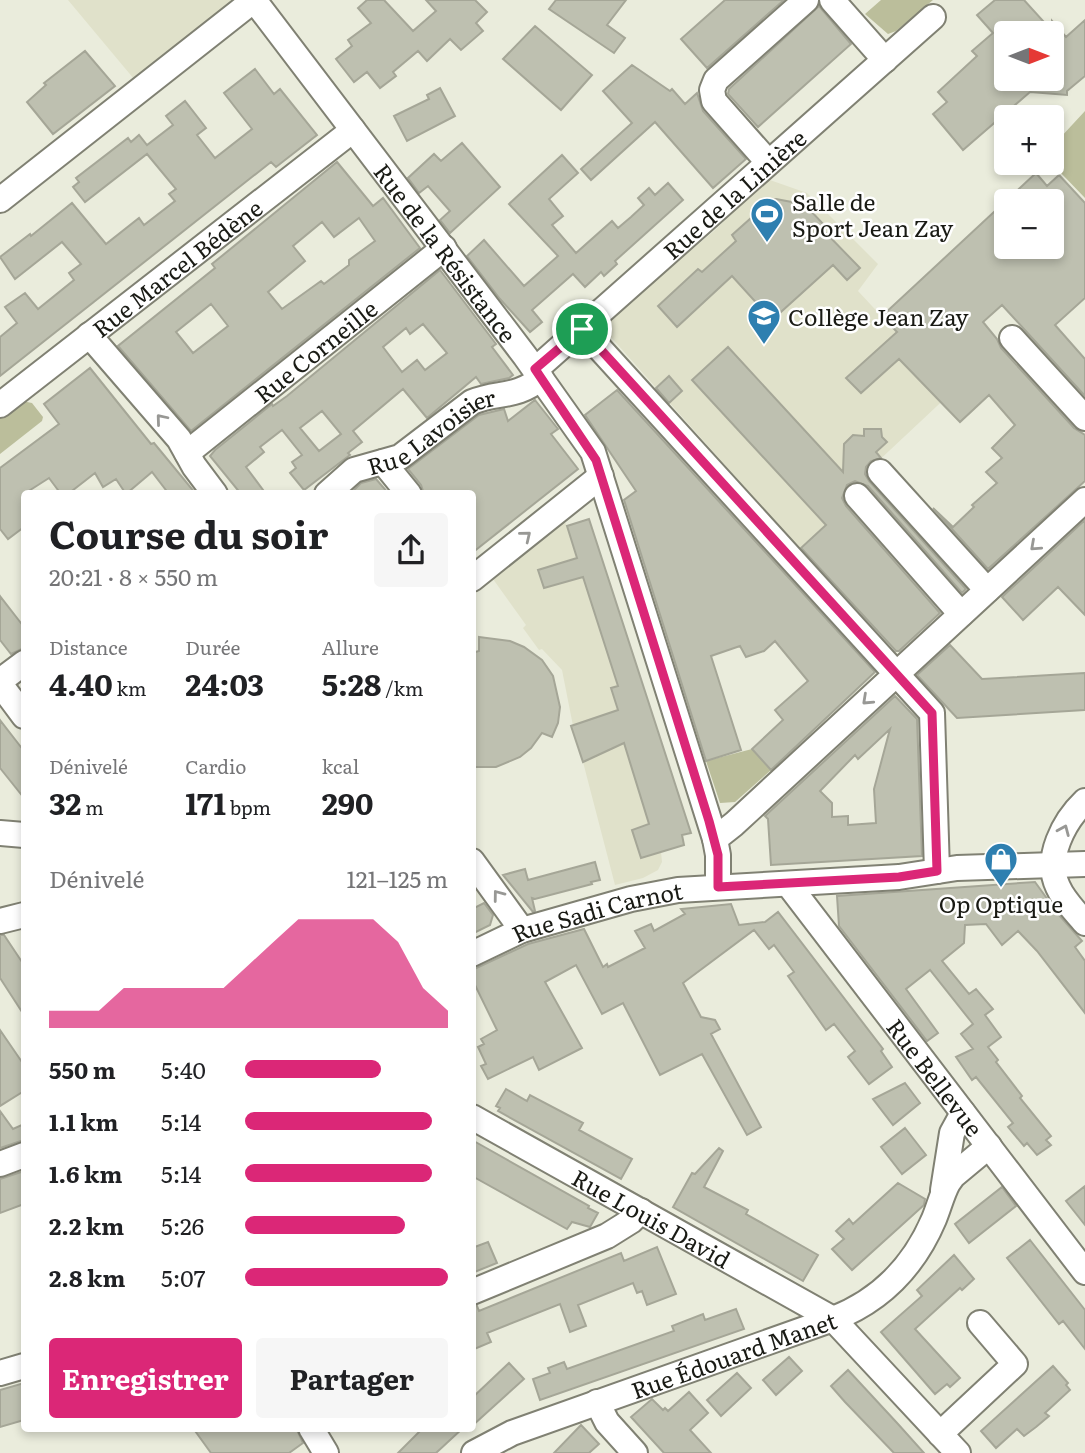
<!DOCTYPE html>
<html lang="fr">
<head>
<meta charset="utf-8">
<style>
	body { margin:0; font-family:Literata,serif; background:#f6f6f6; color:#202124; height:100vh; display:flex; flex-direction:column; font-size:26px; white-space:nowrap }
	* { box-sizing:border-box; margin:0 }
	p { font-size:23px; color:#757577 }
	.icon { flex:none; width:38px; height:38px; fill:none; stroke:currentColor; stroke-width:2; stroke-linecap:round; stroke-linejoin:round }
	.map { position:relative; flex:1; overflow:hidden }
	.drawer { position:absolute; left:21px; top:490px; width:455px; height:942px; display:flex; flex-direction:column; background:#fff; border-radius:7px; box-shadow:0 4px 10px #0003 }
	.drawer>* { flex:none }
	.needle { width:46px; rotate:90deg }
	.fabs { position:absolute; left:994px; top:21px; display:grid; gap:14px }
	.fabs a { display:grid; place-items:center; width:70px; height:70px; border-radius:7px; background:#fff; box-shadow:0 4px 10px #0003; font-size:35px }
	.pin { position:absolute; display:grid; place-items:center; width:60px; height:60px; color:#fff; margin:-30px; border:4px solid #fff; border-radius:50%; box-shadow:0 2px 7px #0007 }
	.round { display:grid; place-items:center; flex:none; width:74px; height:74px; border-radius:7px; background:#f6f6f6 }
	.overview { display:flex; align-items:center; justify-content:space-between; height:119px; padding:0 28px }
	h1 { font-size:38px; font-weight:700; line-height:52px }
	.stats { display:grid; grid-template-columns:repeat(3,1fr); gap:10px; height:119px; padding:7px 28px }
	.stats div { display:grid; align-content:center }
	.stats b { font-size:30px; font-weight:700 }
	.stats small { font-size:19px; font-weight:400 }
	.stats p { font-size:19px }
	.chart { height:196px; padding:14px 28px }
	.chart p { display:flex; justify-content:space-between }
	.chart svg { width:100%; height:126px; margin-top:7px; fill:#db2777; opacity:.7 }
	.action { display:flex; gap:14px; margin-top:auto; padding:14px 28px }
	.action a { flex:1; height:80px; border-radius:7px; background:#db2777; color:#fff; font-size:28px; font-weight:700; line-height:80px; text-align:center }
	.action a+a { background:#f6f6f6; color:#202124 }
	ul { padding:0 28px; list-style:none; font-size:23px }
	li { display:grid; grid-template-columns:112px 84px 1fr; align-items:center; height:52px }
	li i { height:18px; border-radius:9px; background:#db2777 }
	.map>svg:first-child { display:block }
</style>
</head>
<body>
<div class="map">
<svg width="1085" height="1453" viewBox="0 0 1085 1453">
	<rect width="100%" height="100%" fill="#eaecdc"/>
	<path fill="#e0e1ca" d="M68,0H233L134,79Z
		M767,179L807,193L878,264L858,291L952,392L842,495L849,504L800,549L601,326L714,231Z
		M589,519L691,833L682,835L684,845L661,852L662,862L658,870L643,878L615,885L583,762L575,736L562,670L542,649L539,650L523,628L526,625L493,579L565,522L567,526Z"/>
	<path fill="#bbbe9b" d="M881,0H933L896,31L888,34L865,14Z
		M1085,111V198L1059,171L1060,138Z
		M22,401L32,403L43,417L42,421L0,454V416Z
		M752,749L771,770L735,802L720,803L706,761Z"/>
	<path fill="#bec0b0" stroke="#a5a697" stroke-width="2" fill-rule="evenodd" d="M367,0H384L413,31L436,11L426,0H475L487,12L476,23L483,31L461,50L450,39L427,61L418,51L393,72L396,76L380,88L367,72L354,82L336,59L352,46L348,40L371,23L358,8Z
		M556,0H626L607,25L625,38L614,53L549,9Z
		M725,0H784L707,68L681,39Z
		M995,0H1024L1052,31V21L1066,37L1085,20V76L1067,91V95L1030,92L963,150L933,114L947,102L938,92L977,56L972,51L993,33L977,15ZM1006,33H1052V79H1006Z
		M819,6L851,44L758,127L728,94L729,89Z
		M535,26L592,75L561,110L503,59Z
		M85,51L115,86L53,134L27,102L46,85L44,83Z
		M632,65L670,91L672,89L685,104L697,93L703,111L746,159L713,188L655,122L591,180L581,169L632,123L603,91Z
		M255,69L274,94L280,89L317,135L276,167L271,162L0,376V337L17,323L5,307L25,293L38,309L74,280L69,273L81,264L62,242L15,279L0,257L30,234L31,236L72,203L106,244L139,218L144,225L175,201L169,194L176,189L147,154L85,202L73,187L79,182L76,178L128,138L131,142L139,135L147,145L173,125L166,116L185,101L206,128L197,135L215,158L252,129L224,93Z
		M440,88L455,116L407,141L394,116L429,99L427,95Z
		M462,143L500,187L450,233L440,220L450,211L428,186L419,193L408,178L434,154L441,161Z
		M562,155L578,173L549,199L563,216L552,225L576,253L612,221L618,228L631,217L644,205L638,198L649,188L655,195L668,183L683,200L615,261L617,264L604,276L601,272L585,287L573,274L532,310L542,322L530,332L500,299L467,256L484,240L524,286L558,256L509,204Z
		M337,162L373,206L383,198L420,248L191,431L118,346L215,268L212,264ZM359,218L375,241L349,260V265L324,284L321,281L282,309L268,292L305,261L293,246L322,222L334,237ZM211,304L228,326L193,353L176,332Z
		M1036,173L1047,186L1059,175L1085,203V298L1055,325L1085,359V396L1002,305L983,322L997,339L1001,348L1074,428L1085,435V481L988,569L933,508L953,527L974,507L972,505L997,483L986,472L1002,458L992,448L1015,425L989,395L960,422L899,359L861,393L846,378L897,332L882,316ZM1006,201H1052V247H1006Z
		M776,199L797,203L809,209L826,227L823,230L860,268L847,280L833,265L772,320L732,276L677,327L658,306L698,269L702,272L736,241L732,235L770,201Z
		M440,270L496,344L492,347L513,375L509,378L481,384L476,377L427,418L403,389L353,431L362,442L348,453L350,455L304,490L290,473L296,468L292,462L302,455L282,430L260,447L264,452L246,467L266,494H241L210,456L215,450L272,404L273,406L287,396ZM423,324L447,353L425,370L417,360L402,372L383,347L406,328L410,334ZM322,411L341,434L319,451L300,428Z
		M728,347L843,472L844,444L853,435L864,436V429H881L882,437L887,442L876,452L881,458L871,461L866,467L865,474L869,481L966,589L962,593L868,486L855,481L847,485L842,498L846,506L940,613L899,651H896L801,548L826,525L692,380Z
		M90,368L151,444L154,443L196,494H169L152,472L126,494L116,479L103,487L95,473L68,494H61L49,478L24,494V527L8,539L0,529V468L59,424L44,404Z
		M669,376L682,391L669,403L656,388Z
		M617,390L875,672L771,770L752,749L783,720L775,710L808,681L775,641L764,651L746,657L740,646L711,656L741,750L706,761L624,500L636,491L585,415Z
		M535,400L558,429L551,434L578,469L472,553V494H424L421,485L408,469L479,415L504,409L508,421Z
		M376,479L389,494H350L361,483Z
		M589,519L691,833L682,835L684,845L641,858L632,830L649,824L624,743L583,762L571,726L618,710L611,688L618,686L583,577L544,588L538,570L577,558L567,526Z
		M1085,520V615L1058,587L1023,620L1002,597Z
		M0,596L24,627V648L11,654L0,640Z
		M479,637L510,641L524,647L542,660L553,676L560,707L558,723L552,737L542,733L531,748L520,757L496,767H472V653L479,651Z
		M950,645L982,679L1085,673V710L957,718L917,675Z
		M895,696L917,719L922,856L771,865L768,819L765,816ZM890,729L874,789L876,823L848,825V816L832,817V803L820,791L855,755L858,759Z
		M0,720L24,751V798L0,768Z
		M595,862L600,880L591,882L592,884L535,899L532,898L535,911L533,912L503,875L525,869L528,880Z
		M1035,882L1059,915L1082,941L1075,947L1085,961V1013L1037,951L1018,931L1002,945L986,924L965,925L964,943L942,961L969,994L976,989L993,1009L985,1015L1001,1037L988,1047L998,1060L996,1062L1022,1096L1020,1098L1051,1136L1046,1140L1051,1145L1037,1155L1027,1143L1024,1146L1008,1127L1013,1123L976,1077L972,1080L956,1057L973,1049L961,1034L973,1024L930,970L906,989L938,1033L927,1041L839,926L837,896Z
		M484,903L493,915L490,925L472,934V909Z
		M731,904L739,925L765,922L778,912L883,1049L881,1051L892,1067L869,1084L848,1057L855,1051L834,1024L826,1030L788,976L794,972L774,945L769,949L754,930L683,983L701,1017L715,1020L720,1029L711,1034L761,1127L747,1135L702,1054L660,1075L623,1003L602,1014L576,965L545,982L582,1048L539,1070L533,1057L488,1079L481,1066L486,1064L478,1047L484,1044L481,1039L497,1030L472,979V970L528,944L584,929L603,967L607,964L608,967L645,948L635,931L651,924L654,931L685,914L681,909Z
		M0,935H4L24,965V1015L0,978Z
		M0,1030L24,1065V1091L0,1106Z
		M905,1083L920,1103L893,1125L873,1099Z
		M506,1089L527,1101L530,1095L583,1123L579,1130L632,1159L621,1179L498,1111L500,1108L496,1106Z
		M0,1111L13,1129L24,1124V1140L0,1148Z
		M905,1128L926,1155L902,1174L881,1147Z
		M472,1140L589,1206L588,1208L598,1213L590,1227L572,1222L567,1229L472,1176Z
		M719,1148L723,1151L704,1187L748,1210L746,1214L818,1255L803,1281L673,1207L692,1173L695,1174Z
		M24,1171V1204L0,1213V1179Z
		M898,1183L925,1199L924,1205L852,1270L832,1249L844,1239L836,1231L849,1219L853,1224Z
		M1085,1186V1225L1066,1201Z
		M1002,1187L1016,1206L969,1243L955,1224Z
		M1030,1240L1085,1310V1349L1063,1321L1059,1324L1007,1258Z
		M488,1242L497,1263L472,1273V1248Z
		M657,1247L676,1294L647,1305L642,1291L637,1293L633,1283L578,1305L586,1326L570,1332L560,1304L487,1333L491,1342L472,1350V1307L477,1306L479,1311L621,1253L624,1261Z
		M954,1255L974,1279L962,1290L960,1288L915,1329L960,1378L950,1387L947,1384L935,1394L881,1332L922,1296L917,1290Z
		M736,1309L744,1329L540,1400L533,1379L550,1373L548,1368L564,1362L567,1369L674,1331L672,1326L703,1314L705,1320Z
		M789,1357L802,1371L776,1395L763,1380Z
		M509,1363L524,1379L472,1426V1398Z
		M1053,1366L1068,1383L1066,1385L1070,1390L1045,1413L1049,1416L1036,1427L1024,1436L1017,1429L996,1448L981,1431Z
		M848,1370L898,1424L924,1453H894L845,1402L831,1386Z
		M737,1373L751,1388L721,1416L707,1400Z
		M24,1383V1420L0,1427V1390Z
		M689,1392L708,1413L690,1430L711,1453H664L631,1417L652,1399L663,1410L665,1408L668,1411Z
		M581,1425L599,1444L589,1453H554Z
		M193,1428H296L303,1443L289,1453H211Z
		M423,1428H463L436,1453H398Z"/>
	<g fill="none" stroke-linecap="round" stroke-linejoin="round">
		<defs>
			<g id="minor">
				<path id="s1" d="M254,0L525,356L593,452L715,839"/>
				<path d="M832,0L885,60"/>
				<path d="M768,162L714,101L712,90L716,80L806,0"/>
				<path d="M0,200L254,0"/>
				<path d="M582,329L932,713L937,871"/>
				<path d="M89,335L179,439L194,466L215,494"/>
				<path d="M1012,338L1085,418"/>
				<path id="s2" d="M535,370L933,17"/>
				<path id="s3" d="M0,405L353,130"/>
				<path id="s4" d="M187,453L444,248"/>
				<path d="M383,462L409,494"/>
				<path d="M880,472L987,590"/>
				<path id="s5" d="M327,494L354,470L400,457L472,402C499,391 515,399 541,378"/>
				<path d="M857,496L961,614"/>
				<path d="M472,579L601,476"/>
				<path d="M0,681L24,663"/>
				<path d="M0,684L24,716"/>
				<path d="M1085,801C1064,821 1044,858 1058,887C1064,901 1076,912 1085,923"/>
				<path d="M0,833L24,835"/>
				<path d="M472,861L522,930"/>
				<path id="s6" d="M788,884L1085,1272"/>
				<path d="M718,887V855L715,839L734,824L1085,500"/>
				<path d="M0,921L24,915"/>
				<path id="s7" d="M472,954L522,930L631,899L678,890L899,877L957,868L1085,864"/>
				<path id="s8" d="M472,1117L833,1319L958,1453"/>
				<path d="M0,1164L24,1155"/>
				<path d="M943,1190L952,1133L963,1113"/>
				<path d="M472,1292L607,1236L631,1221L641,1211"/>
				<path d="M0,1373L24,1366"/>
				<path d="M597,1402L607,1422L635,1453"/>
				<path d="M311,1428L326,1453"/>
				<path d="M940,1434L1015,1364L980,1323"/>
				<path id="s9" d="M474,1453L512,1433L833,1319C882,1300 914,1266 934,1219C939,1207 942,1194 948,1183L953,1176L989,1146"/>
			</g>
		</defs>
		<use href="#minor" stroke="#808173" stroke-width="28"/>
		<use href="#minor" stroke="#fff" stroke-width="24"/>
	</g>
	<defs><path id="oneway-chevron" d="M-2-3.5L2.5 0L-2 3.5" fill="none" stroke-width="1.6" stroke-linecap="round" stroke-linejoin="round" transform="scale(1.75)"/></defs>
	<g stroke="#989895">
		<use href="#oneway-chevron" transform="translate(161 419) rotate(-130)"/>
		<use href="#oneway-chevron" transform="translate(526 536) rotate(-39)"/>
		<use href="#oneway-chevron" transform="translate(1035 546) rotate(138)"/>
		<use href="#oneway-chevron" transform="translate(867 700) rotate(137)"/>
		<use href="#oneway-chevron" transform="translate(1064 830) rotate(-67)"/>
		<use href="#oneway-chevron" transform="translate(498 895) rotate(-127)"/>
	</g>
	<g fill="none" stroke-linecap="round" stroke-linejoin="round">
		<defs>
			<path id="route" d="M582,329L932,713L937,871L899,877L718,887V855L709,821L596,460L535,369Z"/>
		</defs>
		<use href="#route" stroke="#fff" stroke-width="14"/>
		<use href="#route" stroke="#db2777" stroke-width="9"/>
	</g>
	<defs>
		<symbol id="stadium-pin" viewBox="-11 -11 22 30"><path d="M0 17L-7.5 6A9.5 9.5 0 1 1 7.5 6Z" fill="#2e7fb0" stroke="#fff"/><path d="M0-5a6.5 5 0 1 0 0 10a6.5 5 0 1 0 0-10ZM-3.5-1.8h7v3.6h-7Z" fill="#fff"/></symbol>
		<symbol id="school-pin" viewBox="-11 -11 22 30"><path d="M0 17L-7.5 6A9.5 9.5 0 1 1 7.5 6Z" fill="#2e7fb0" stroke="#fff"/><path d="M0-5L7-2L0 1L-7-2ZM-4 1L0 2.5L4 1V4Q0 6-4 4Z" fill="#fff"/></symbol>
		<symbol id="shop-pin" viewBox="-11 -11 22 30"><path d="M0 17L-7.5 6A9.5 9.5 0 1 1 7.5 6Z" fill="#2e7fb0" stroke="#fff"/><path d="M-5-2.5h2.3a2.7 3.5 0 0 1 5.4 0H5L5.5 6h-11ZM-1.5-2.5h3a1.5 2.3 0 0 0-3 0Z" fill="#fff"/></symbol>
	</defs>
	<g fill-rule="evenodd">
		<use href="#stadium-pin" x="748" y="195" width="38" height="52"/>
		<use href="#school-pin" x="745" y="297" width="38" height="52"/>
		<use href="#shop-pin" x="982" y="840" width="38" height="52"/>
	</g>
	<g text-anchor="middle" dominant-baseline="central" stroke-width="5" stroke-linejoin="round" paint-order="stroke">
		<g font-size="23" fill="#191a14" stroke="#fff">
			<text stroke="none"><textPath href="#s2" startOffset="266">Rue de la Linière</textPath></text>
			<text stroke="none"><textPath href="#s1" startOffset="317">Rue de la Résistance</textPath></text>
			<text stroke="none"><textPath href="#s3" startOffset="224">Rue Marcel Bédène</textPath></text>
			<text stroke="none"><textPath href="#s4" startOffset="164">Rue Corneille</textPath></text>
			<text stroke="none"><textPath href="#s5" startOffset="124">Rue Lavoisier</textPath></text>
			<text stroke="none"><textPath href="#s7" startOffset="133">Rue Sadi Carnot</textPath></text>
			<text stroke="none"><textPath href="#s6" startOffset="243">Rue Bellevue</textPath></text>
			<text stroke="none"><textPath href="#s8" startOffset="206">Rue Louis David</textPath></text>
			<text stroke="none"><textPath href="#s9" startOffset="278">Rue Édouard Manet</textPath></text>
		</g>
		<g font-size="23" fill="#191a14" stroke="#fff" text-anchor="start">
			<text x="792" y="201">Salle de<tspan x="792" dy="26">Sport Jean Zay</tspan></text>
			<text x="788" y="316">Collège Jean Zay</text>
			<text x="1001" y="903" text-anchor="middle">Op Optique</text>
		</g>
	</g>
</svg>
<div class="fabs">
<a><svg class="needle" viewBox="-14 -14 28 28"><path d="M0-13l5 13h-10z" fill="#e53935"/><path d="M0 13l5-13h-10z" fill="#757577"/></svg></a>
<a>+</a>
<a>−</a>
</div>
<div class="pin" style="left:582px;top:329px;background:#1e9e55"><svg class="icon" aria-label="arrive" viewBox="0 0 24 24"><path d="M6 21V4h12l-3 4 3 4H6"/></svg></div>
<section class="drawer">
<div class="overview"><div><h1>Course du soir</h1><p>20:21 · 8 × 550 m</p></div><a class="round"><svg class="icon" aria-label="share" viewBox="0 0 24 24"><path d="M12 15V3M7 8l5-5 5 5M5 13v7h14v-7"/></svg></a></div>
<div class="stats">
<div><p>Distance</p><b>4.40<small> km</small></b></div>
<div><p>Durée</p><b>24:03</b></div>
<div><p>Allure</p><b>5:28<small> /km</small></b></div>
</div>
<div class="stats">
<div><p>Dénivelé</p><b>32<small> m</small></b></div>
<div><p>Cardio</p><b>171<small> bpm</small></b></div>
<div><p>kcal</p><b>290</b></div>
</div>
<div class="chart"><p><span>Dénivelé</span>121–125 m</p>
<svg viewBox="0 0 160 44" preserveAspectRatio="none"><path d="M0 44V38L10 38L20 38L30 30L40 30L50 30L60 30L70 30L80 22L90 14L100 6L110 6L120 6L130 6L140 14L150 30L160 38V44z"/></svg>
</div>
<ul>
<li><b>550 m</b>5:40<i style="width:67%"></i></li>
<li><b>1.1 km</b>5:14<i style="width:92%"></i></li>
<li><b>1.6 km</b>5:14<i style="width:92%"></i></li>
<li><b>2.2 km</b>5:26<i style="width:79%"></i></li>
<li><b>2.8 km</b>5:07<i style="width:100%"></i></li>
</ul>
<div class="action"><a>Enregistrer</a><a>Partager</a></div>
</section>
</div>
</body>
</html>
